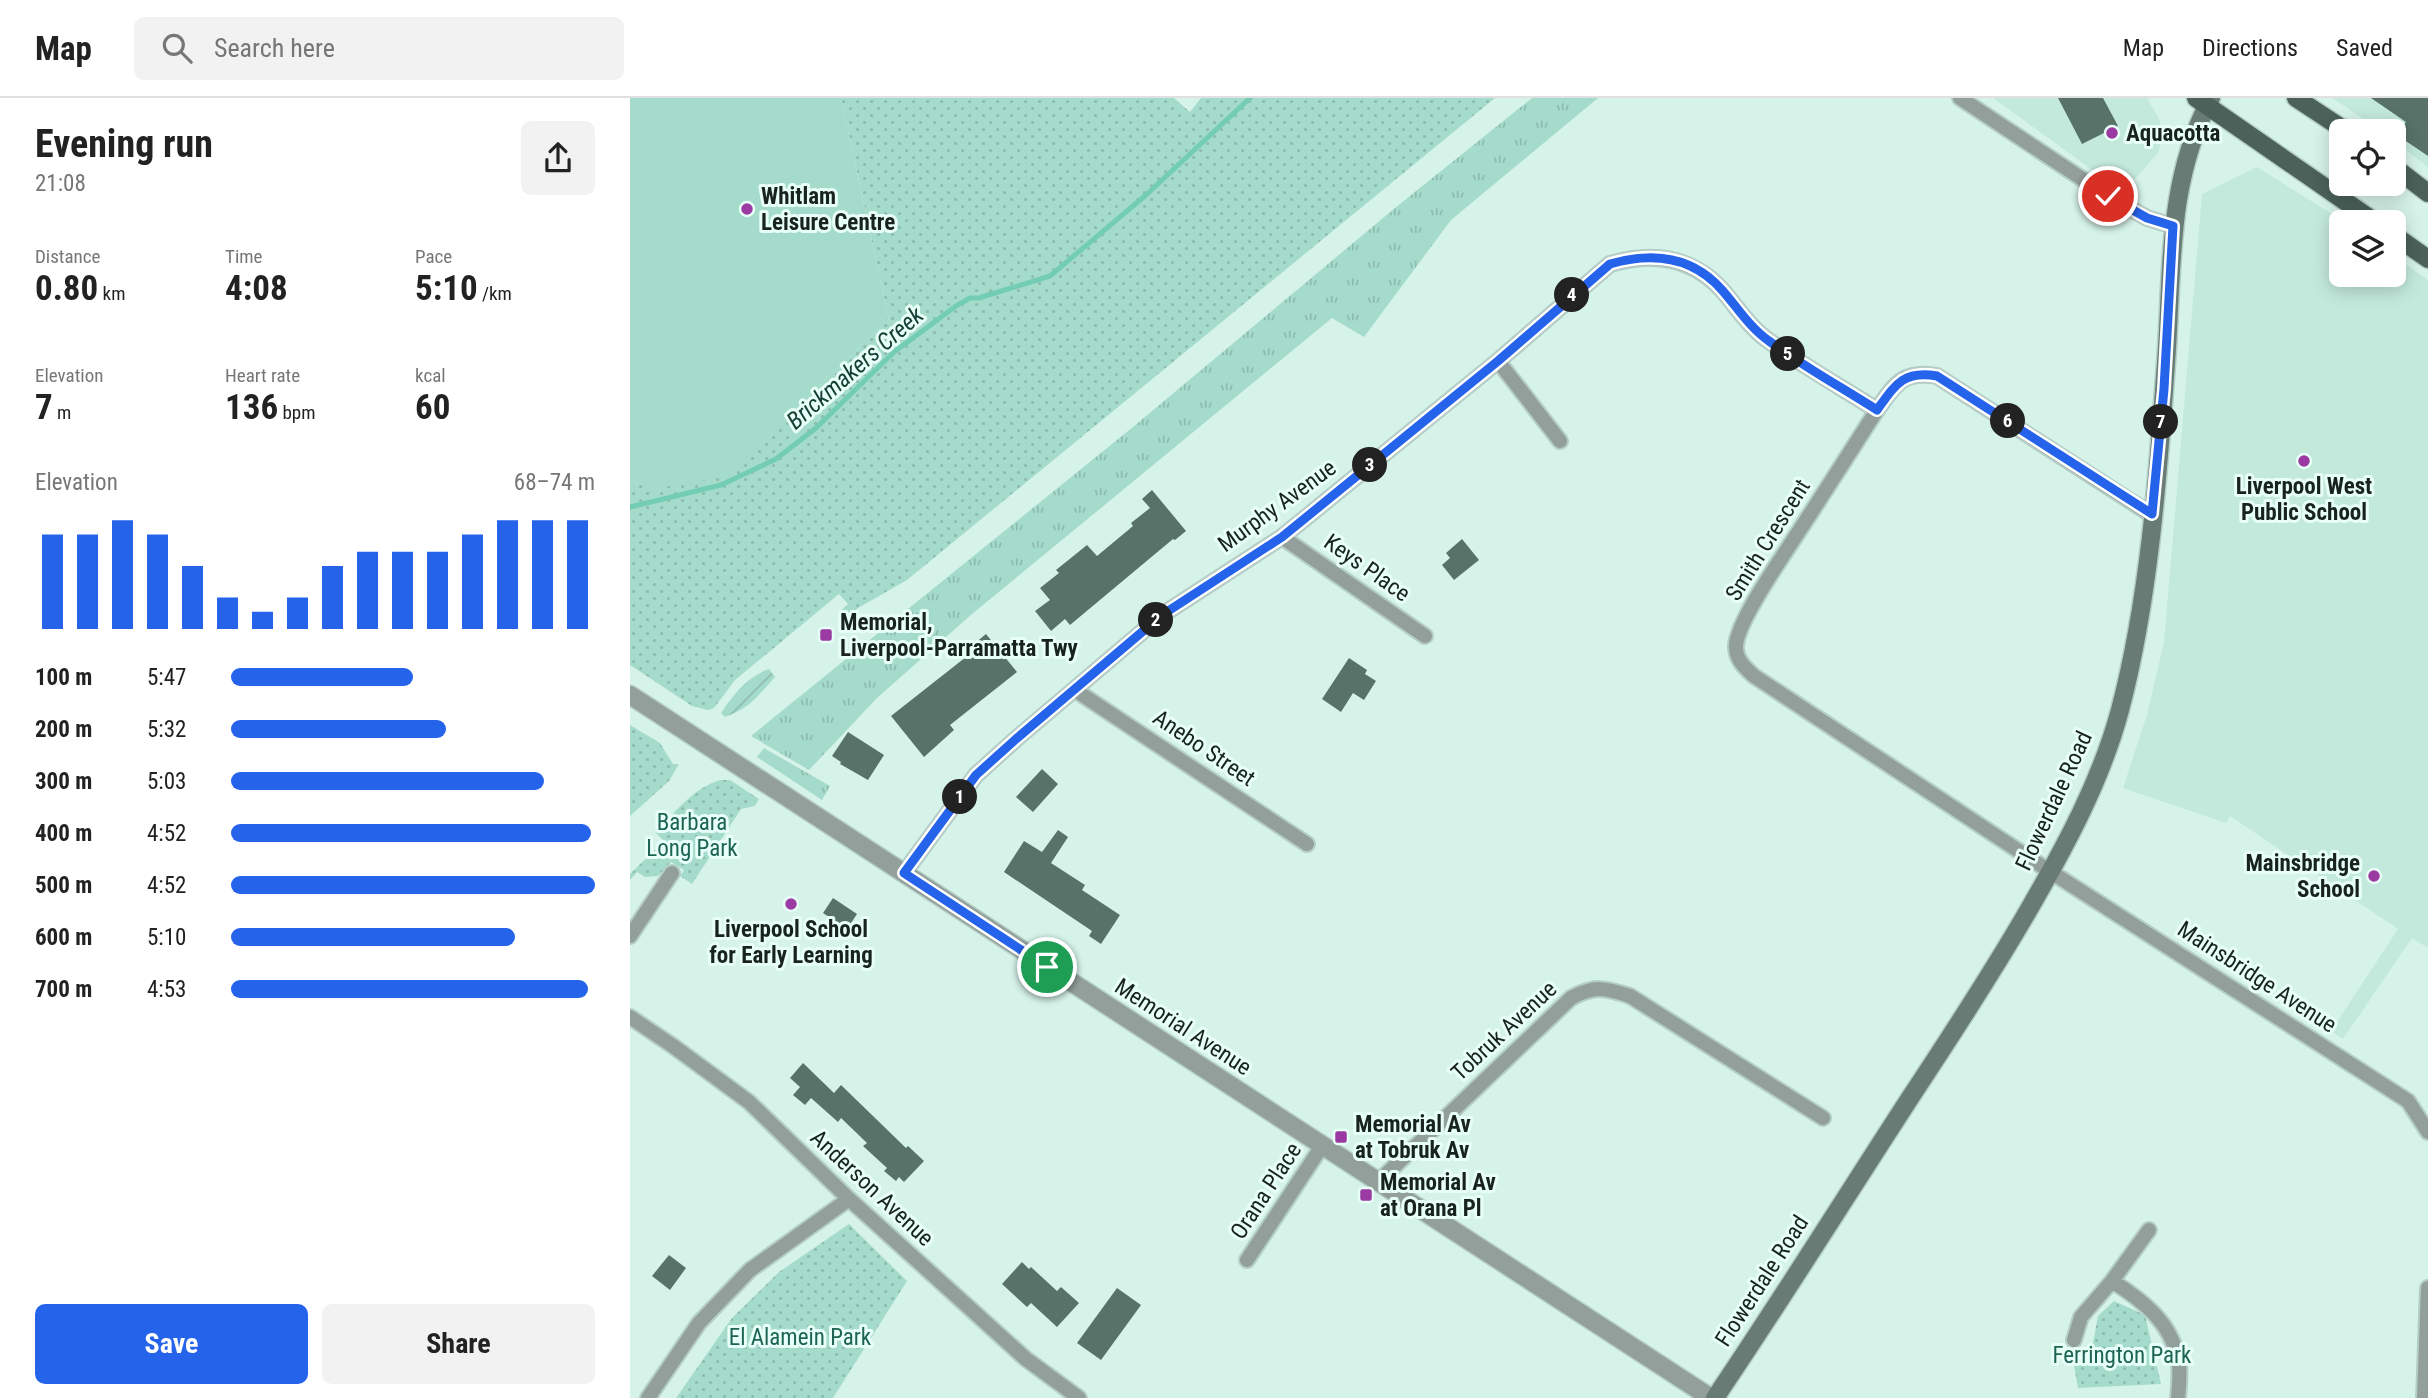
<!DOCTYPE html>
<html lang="en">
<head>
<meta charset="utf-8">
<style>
	body { margin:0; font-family:"Roboto Condensed",sans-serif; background:#f2f2f2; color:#222; height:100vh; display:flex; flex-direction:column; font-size:26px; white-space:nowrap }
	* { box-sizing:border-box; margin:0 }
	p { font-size:23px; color:#767676 }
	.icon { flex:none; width:38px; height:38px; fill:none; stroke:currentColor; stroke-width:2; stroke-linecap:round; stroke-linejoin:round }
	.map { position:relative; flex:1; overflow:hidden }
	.details { display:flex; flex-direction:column; background:#fff; width:630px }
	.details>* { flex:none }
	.tools { position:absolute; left:1699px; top:21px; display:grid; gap:14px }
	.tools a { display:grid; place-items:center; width:77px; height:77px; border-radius:10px; background:#fff; box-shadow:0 4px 18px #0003; font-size:35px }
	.pin { position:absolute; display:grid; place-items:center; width:60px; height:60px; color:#fff; margin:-30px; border:4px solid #fff; border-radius:50%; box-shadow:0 2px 7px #0007 }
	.km { position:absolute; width:35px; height:35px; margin:-18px; border-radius:50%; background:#222; color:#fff; font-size:19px; line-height:35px; text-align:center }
	.round { display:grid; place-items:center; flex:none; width:74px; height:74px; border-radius:10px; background:#f2f2f2 }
	.summary { display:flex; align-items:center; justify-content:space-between; height:119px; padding:0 35px }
	h1 { font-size:38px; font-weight:700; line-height:52px }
	.metrics { display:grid; grid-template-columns:repeat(3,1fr); gap:10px; height:119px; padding:7px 35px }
	.metrics div { display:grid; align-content:center }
	.metrics b { font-size:35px; font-weight:700 }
	.metrics small { font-size:19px; font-weight:400 }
	.metrics p { font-size:19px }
	.chart { height:196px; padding:14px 35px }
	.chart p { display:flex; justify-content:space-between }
	.chart svg { width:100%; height:126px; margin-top:7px; stroke:#2563eb; stroke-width:6 }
	.primary-button { display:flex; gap:14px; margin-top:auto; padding:14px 35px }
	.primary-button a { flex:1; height:80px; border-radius:10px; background:#2563eb; color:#fff; font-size:28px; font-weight:700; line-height:80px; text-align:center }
	.primary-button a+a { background:#f2f2f2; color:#222 }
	ul { padding:0 35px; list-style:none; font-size:23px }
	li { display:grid; grid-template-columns:112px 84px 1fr; align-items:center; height:52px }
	li i { height:18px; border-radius:9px; background:#2563eb }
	header { display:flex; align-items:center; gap:42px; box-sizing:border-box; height:98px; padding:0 35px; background:#fff; border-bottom:2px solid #e0e0e0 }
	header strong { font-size:33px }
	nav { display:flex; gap:38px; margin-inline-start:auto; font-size:24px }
	.search { width:490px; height:63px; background:#f2f2f2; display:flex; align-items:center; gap:18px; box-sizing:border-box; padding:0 24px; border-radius:10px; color:#767676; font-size:26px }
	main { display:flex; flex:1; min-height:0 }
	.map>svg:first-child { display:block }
</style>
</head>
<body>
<header>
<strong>Map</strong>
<div class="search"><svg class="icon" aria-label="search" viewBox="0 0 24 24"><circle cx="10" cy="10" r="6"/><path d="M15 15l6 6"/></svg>Search here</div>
<nav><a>Map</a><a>Directions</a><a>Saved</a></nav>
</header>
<main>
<section class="details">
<div class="summary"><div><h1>Evening run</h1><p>21:08</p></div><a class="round"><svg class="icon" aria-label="share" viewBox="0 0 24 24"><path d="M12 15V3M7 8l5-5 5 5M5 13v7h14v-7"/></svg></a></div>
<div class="metrics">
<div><p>Distance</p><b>0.80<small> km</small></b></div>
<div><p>Time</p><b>4:08</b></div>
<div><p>Pace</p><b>5:10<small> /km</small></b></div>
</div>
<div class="metrics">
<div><p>Elevation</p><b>7<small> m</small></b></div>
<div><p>Heart rate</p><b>136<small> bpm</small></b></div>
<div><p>kcal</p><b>60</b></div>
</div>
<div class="chart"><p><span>Elevation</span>68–74 m</p>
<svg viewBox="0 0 160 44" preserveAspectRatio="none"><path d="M5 44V11M15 44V11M25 44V6M35 44V11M45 44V22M55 44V33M65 44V38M75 44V33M85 44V22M95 44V17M105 44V17M115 44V17M125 44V11M135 44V6M145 44V6M155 44V6"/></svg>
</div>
<ul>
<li><b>100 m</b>5:47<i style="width:50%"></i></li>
<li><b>200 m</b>5:32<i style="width:59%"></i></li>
<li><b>300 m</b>5:03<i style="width:86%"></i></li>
<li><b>400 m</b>4:52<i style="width:99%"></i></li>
<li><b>500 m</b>4:52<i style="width:100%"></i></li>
<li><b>600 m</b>5:10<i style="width:78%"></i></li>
<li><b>700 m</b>4:53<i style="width:98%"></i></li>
</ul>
<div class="primary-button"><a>Save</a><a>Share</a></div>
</section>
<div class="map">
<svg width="1798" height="1300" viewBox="0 0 1798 1300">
	<defs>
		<pattern id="grass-tufts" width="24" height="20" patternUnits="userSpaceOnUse" patternTransform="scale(1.75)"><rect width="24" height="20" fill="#a5dbcb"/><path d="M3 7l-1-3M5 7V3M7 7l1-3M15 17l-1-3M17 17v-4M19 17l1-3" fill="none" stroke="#8dbcae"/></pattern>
		<pattern id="park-dots" width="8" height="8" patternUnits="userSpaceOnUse" patternTransform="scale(1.75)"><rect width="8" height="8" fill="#a5dbcb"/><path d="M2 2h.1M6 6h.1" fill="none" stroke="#8dbcae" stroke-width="1.8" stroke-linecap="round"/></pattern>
		<pattern id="garden-furrows" width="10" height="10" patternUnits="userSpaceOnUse" patternTransform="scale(1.75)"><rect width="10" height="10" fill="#a5dbcb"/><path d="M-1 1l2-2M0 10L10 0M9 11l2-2" fill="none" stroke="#8dbcae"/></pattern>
	</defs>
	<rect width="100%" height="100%" fill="#d6f3ea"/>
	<path fill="#c3e9dd" d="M1363,0H1517L1529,21L1533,38L1528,55L1493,94Z
		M1703,0H1798V69L1764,43V33H1750Z
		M1627,69L1715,124H1712V177H1764V158L1798,182V850L1782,840L1713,941L1701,933L1768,831L1600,718L1596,725L1493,690L1517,617L1534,544L1572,96Z"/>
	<path fill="url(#grass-tufts)" d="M902,0H968L821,122L734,239L702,220L342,516L247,600L179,672L121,638L503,329L765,110Z
		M134,650L200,688L192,702L127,659Z"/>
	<path fill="url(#park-dots)" d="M211,0H544L560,14L571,0H865L277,482L228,510L214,523L208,515L218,506L209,496L105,582L84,610L78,612L62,608L0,567V382L22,391L181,295L259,222Z
		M0,627L30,645L43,666H49L39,683L0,718Z
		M90,682H100L129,701L125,708L111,711L62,786L50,778L54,772L41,764L28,778L15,779L7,774L0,782V776L34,743L25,734C45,715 63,690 90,682Z
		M219,1126L277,1183L203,1300H46L102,1220L149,1174Z
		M1484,1203L1515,1217L1531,1286L1448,1290L1443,1262L1463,1245L1468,1218Z"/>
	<path fill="url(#garden-furrows)" d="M139,571L145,579C128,598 120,610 95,619L91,615C103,597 118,578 139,571Z"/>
	<path fill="#a5dbcb" d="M0,0H211L259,222L181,295L99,378L21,391L0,382Z"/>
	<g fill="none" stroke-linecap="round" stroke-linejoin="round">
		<path stroke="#73ccb4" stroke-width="5" d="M0,409L91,387L146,361L186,330L264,254L326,208L340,200H349L420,178L516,97L620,0"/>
	</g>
	<path fill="#58726a" d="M1428,0H1473L1488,28L1452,46Z
		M1741,0H1798V58L1767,37L1776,24Z
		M522,392L556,433L545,442L543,441L440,527L435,521L421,533L405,513L420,502L410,490L429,475L426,472L457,447L467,458L503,428L501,425L520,410L512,401Z
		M832,441L849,462L824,482L812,467L820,460L816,455Z
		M356,536L387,574L320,627L324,632L294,659L261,618L341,555L338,551Z
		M719,560L737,572L735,576L746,583L734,602L723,595L711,614L692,601Z
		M218,634L254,657L238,682L210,666L211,664L202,658Z
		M412,671L428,686L403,714L386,699Z
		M428,732L438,739L421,765L455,787L452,792L490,817L471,846L459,838L462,833L374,774L394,743L412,754Z
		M203,800L227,816L217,831L193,815Z
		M173,965L204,995L211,987L276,1050L278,1048L294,1063L274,1084L269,1079L266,1083L254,1073L257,1070L233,1048L237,1045L211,1020L208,1024L181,1000L175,1007L163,997L170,989L160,980Z
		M39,1157L56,1170L40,1192L22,1178Z
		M392,1164L399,1171L401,1169L427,1193L431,1189L449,1205L427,1229L401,1205L397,1209L372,1186Z
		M487,1190L511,1207L471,1262L447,1245Z"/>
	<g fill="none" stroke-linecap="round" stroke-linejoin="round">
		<defs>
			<path id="minor" d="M1330,0L1478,98L1517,120L1543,128
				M868,263L930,343
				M1522,417L1307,278C1273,272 1265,286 1247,312C1217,359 1187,406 1156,453C1143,473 1108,524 1106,547C1105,561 1115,570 1124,578L1407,765L1778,1003L1798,1034
				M652,439L795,538
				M445,592L677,746
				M274,775L346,677L386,641L532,517L652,439L868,263L980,166C1022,154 1061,158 1092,192C1107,209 1120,230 1139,243C1173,268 1211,289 1247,312
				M0,838L42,775
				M0,919L43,948L119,1004L219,1101L396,1261L449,1300
				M748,1084L941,900C965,887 975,890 1000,898L1193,1020
				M617,1162L692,1048
				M1482,1183C1512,1202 1541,1224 1548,1261C1551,1273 1549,1288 1548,1300
				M1444,1242L1451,1219L1482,1183L1519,1132
				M18,1300L69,1225L120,1172L219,1101
				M1794,1300L1798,1190"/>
			<path id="tertiary" d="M0,597L1081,1300"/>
			<path id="secondary" d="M1085,1300C1152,1201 1215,1100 1280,1000C1321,938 1361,877 1398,813C1435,749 1471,683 1490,612C1519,502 1528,379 1536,265C1543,172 1536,85 1581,0"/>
			<path id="primary" d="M1566,0L1745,124
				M1666,0L1716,33
				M1764,69L1798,95
				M1764,137L1798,161"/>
		</defs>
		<use href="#minor" stroke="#b4cec6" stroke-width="18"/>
		<use href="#tertiary" stroke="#b4cec6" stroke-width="21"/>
		<use href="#secondary" stroke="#b4cec6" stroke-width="21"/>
		<use href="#primary" stroke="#b4cec6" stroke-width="21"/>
		<use href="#minor" stroke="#939f9b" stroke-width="14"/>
		<use href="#tertiary" stroke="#939f9b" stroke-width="18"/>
		<use href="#secondary" stroke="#697b75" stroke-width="18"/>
		<use href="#primary" stroke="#4b615a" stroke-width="18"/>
	</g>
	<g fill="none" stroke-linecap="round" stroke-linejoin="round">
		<defs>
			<path id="route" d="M417,869L274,775L346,677L386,641L532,517L652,439L868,263L980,166C1022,154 1062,158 1092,192C1107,209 1120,230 1139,243C1173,268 1211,289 1247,312C1265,287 1273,272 1307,278L1522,416L1534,291L1543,128L1517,120L1478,98"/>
		</defs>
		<use href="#route" stroke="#fff" stroke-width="14"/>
		<use href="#route" stroke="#2563eb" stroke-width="9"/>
	</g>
	<g fill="#9a3aa2" stroke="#e8fff7" stroke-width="2.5">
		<circle cx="1482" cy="35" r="7"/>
		<circle cx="117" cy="111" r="7"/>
		<circle cx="1674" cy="363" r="7"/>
		<rect x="189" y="530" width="14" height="14" rx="3.5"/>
		<circle cx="1744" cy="778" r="7"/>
		<circle cx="161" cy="806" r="7"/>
		<rect x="704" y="1032" width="14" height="14" rx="3.5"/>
		<rect x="729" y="1090" width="14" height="14" rx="3.5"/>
	</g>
	<g text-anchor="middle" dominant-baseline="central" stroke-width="6" stroke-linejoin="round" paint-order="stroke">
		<g font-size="23" font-weight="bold" fill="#182320" stroke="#e8fff7" text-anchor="start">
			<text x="1496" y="35">Aquacotta</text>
			<text x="131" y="98">Whitlam<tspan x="131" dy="26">Leisure Centre</tspan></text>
			<text x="1674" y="388" text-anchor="middle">Liverpool West<tspan x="1674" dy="26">Public School</tspan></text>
			<text x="210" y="524">Memorial,<tspan x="210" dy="26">Liverpool-Parramatta Twy</tspan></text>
			<text x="1730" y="765" text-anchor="end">Mainsbridge<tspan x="1730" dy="26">School</tspan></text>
			<text x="161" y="831" text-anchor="middle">Liverpool School<tspan x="161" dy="26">for Early Learning</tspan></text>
			<text x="725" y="1026">Memorial Av<tspan x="725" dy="26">at Tobruk Av</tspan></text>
			<text x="750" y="1084">Memorial Av<tspan x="750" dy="26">at Orana Pl</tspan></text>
		</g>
		<g font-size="23" fill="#182320" stroke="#e8fff7">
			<text transform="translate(647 408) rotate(-36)">Murphy Avenue</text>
			<text transform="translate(1138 442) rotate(-58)">Smith Crescent</text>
			<text transform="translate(737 470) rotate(35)">Keys Place</text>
			<text transform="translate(574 650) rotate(34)">Anebo Street</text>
			<text transform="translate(1424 703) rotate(-65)">Flowerdale Road</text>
			<text transform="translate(1627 879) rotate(33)">Mainsbridge Avenue</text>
			<text transform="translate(553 929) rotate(33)">Memorial Avenue</text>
			<text transform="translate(874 933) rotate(-43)">Tobruk Avenue</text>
			<text transform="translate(242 1090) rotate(43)">Anderson Avenue</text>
			<text transform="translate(636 1093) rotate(-57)">Orana Place</text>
			<text transform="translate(1132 1183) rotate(-57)">Flowerdale Road</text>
		</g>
		<g font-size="23" fill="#1d6454" stroke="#e8fff7">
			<text x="62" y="724">Barbara<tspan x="62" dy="26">Long Park</tspan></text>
			<text x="170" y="1239">El Alamein Park</text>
			<text x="1492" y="1257">Ferrington Park</text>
		</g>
		<g font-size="24" font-style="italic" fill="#143d33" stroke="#e8fff7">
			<text transform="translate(225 270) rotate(-41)">Brickmakers Creek</text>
		</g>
	</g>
</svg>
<div class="tools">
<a><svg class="icon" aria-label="locate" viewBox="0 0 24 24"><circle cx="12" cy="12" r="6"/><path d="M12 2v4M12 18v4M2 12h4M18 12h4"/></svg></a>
<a><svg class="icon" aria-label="layers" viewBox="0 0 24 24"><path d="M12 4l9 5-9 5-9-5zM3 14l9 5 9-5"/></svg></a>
</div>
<div class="pin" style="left:417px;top:869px;background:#1e9e55"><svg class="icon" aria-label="arrive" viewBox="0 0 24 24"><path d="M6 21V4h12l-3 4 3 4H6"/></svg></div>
<div class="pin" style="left:1478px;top:98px;background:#d93025"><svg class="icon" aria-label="check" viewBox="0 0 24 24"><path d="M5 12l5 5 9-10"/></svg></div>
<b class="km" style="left:330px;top:699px">1</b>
<b class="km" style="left:526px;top:522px">2</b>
<b class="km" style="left:740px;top:367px">3</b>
<b class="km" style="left:942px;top:197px">4</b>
<b class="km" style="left:1158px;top:256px">5</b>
<b class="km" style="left:1378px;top:323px">6</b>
<b class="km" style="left:1531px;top:324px">7</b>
</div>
</main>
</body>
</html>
